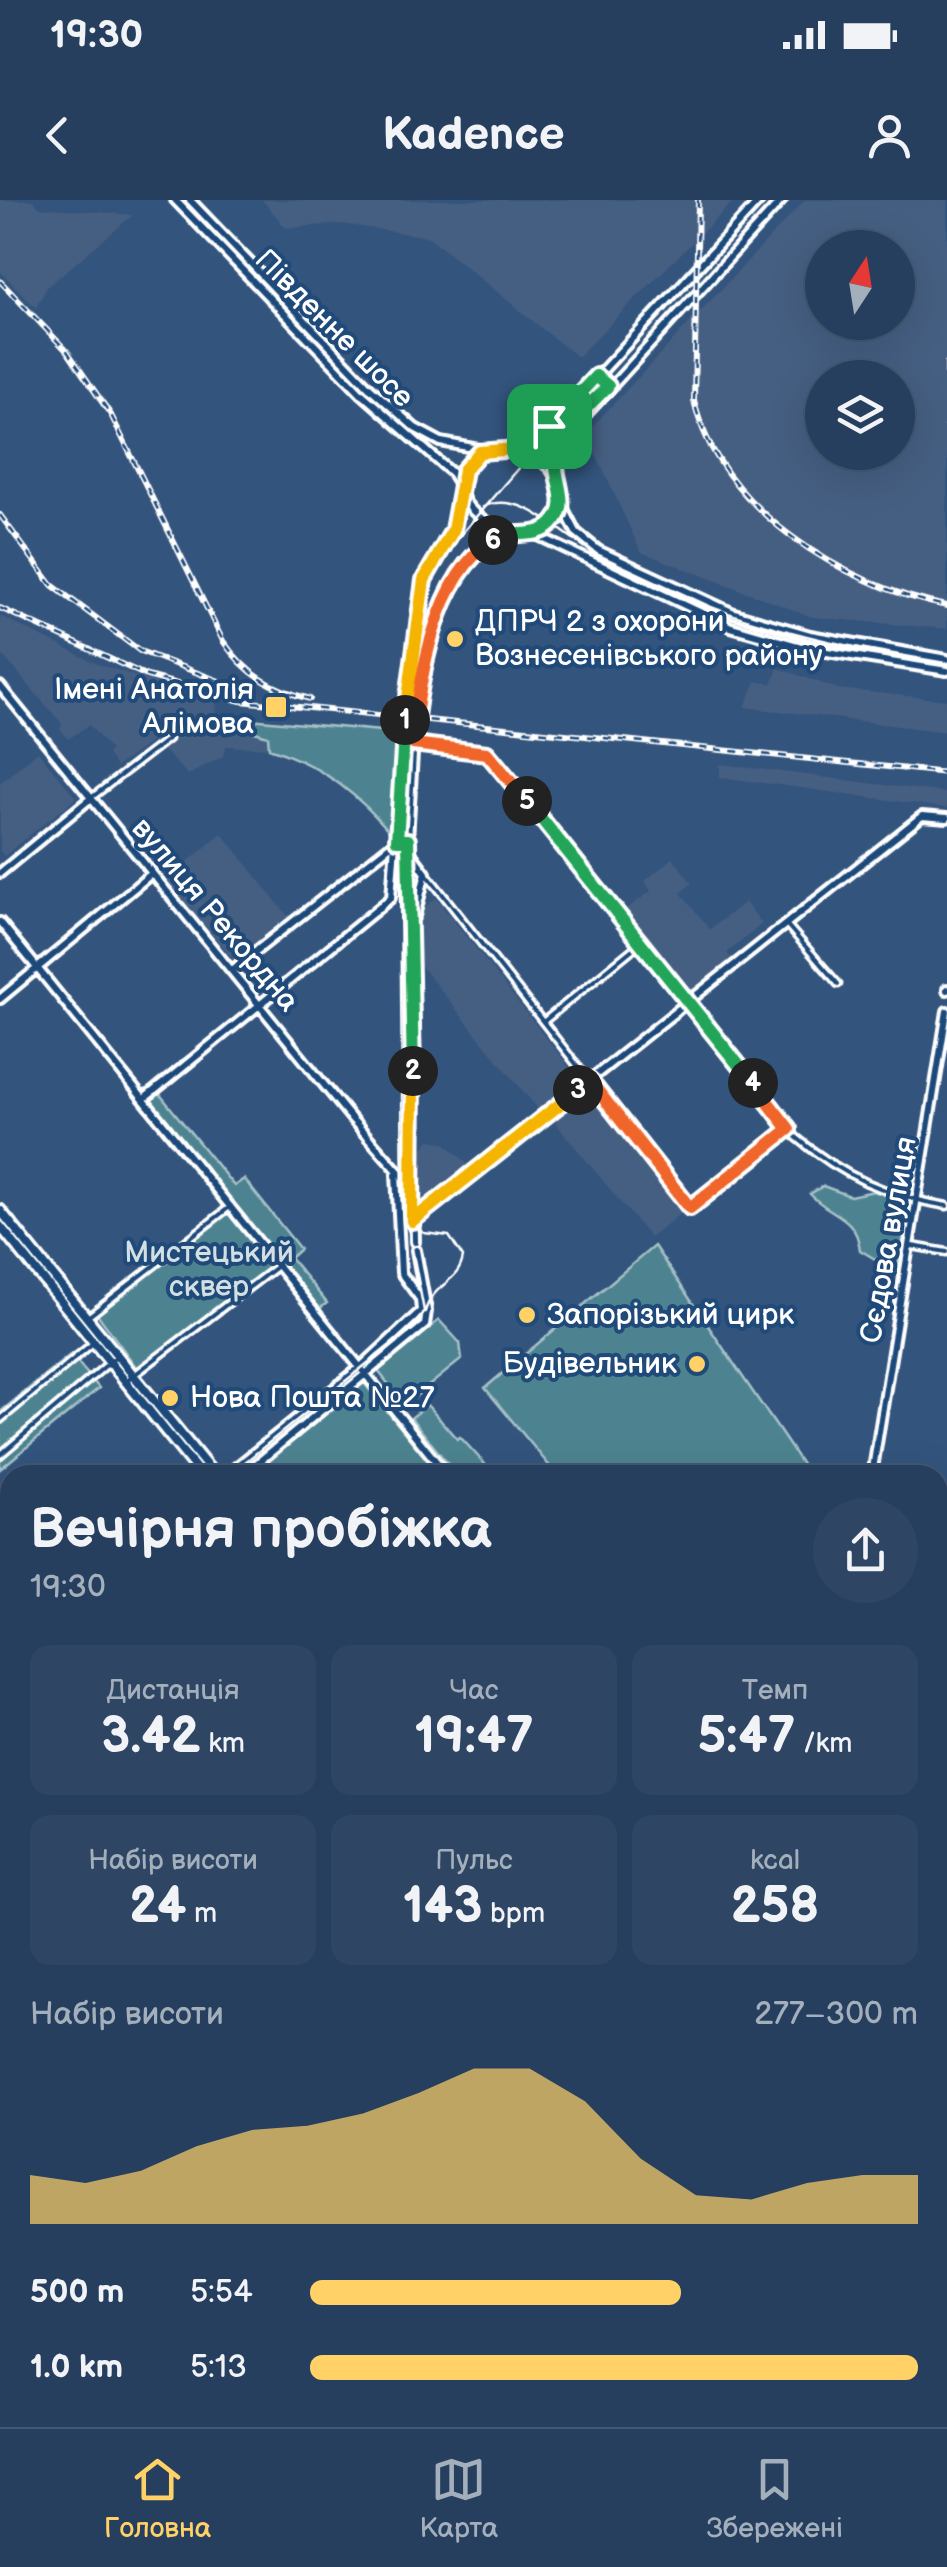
<!DOCTYPE html>
<html lang="uk">
<head>
<meta charset="utf-8">
<style>
	body { margin:0; font-family:"Balsamiq Sans",sans-serif; background:#2e4664; color:#f1f3f6; height:100vh; display:flex; flex-direction:column; font-size:38px; white-space:nowrap }
	* { box-sizing:border-box; margin:0 }
	p { font-size:32px; color:#a4afbc }
	.icon { flex:none; width:55px; height:55px; fill:none; stroke:currentColor; stroke-width:2; stroke-linecap:round; stroke-linejoin:round }
	.map { position:relative; flex:1; overflow:hidden }
	.sheet { position:absolute; left:0px; top:1265px; width:948px; height:962px; display:flex; flex-direction:column; background:#263f5e; border-radius:30px 30px 0 0; box-shadow:0 10px 40px #0002,0 0 0 2px #425873 }
	.sheet>* { flex:none }
	.needle { width:65px; rotate:12deg }
	.tools { position:absolute; left:805px; top:30px; display:grid; gap:20px }
	.tools a { display:grid; place-items:center; width:110px; height:110px; border-radius:50%; background:#263f5e; box-shadow:0 10px 40px #0002,0 0 0 2px #425873; font-size:50px }
	.pin { position:absolute; display:grid; place-items:center; width:85px; height:85px; color:#fff; margin:-42px; border-radius:20px; box-shadow:0 5px 15px #0006 }
	.km { position:absolute; width:50px; height:50px; margin:-25px; border-radius:50%; background:#222; color:#fff; font-size:28px; line-height:50px; text-align:center }
	.round { display:grid; place-items:center; flex:none; width:105px; height:105px; border-radius:52px; background:#2e4664 }
	.summary { display:flex; align-items:center; justify-content:space-between; height:170px; padding:0 30px }
	h1 { font-size:55px; font-weight:800; line-height:75px }
	.figures { display:grid; grid-template-columns:repeat(3,1fr); gap:15px; height:170px; padding:10px 30px }
	.figures div { display:grid; align-content:center; border-radius:20px; background:#2e4664; text-align:center }
	.figures b { font-size:50px; font-weight:800 }
	.figures small { font-size:28px; font-weight:400 }
	.figures p { font-size:28px }
	.chart { height:280px; padding:20px 30px }
	.chart p { display:flex; justify-content:space-between }
	.chart svg { width:100%; height:180px; margin-top:10px; fill:#ffd166; opacity:.7 }
	ul { padding:0 30px; list-style:none; font-size:32px }
	li { display:grid; grid-template-columns:160px 120px 1fr; align-items:center; height:75px }
	li i { height:25px; border-radius:12px; background:#ffd166 }
	.status { display:flex; justify-content:space-between; align-items:center; height:70px; padding:0 50px; background:#263f5e; direction:ltr }
	.status svg { height:28px; fill:currentColor }
	header { display:flex; justify-content:space-between; align-items:center; height:130px; padding:0 30px; background:#263f5e; font-size:45px; font-weight:800 }
	.dock { display:flex; justify-content:space-around; align-items:center; height:140px; border-top:2px solid #425873; background:#263f5e; font-size:28px; color:#a4afbc }
	.dock a { display:grid; justify-items:center; gap:5px }
	.dock .on { color:#ffd166 }
	.map>svg:first-child { display:block }
</style>
</head>
<body>
<div class="status"><b>19:30</b><svg viewBox="0 0 49 12"><path d="M0 12V9h3v3zM5 12V6h3v6zM10 12V3h3v9zM15 12V0h3v12zM26 1h20v11H26zM47 4h2v5h-2z"/></svg></div>
<header><svg class="icon" aria-label="back" viewBox="0 0 24 24"><path d="M15 5l-7 7 7 7"/></svg>Kadence<svg class="icon" aria-label="person" viewBox="0 0 24 24"><circle cx="12" cy="8" r="4"/><path d="M4 21q1-7 8-7t8 7"/></svg></header>
<div class="map">
<svg width="947" height="2227" viewBox="0 0 947 2227">
	<rect width="100%" height="100%" fill="#33547d"/>
	<filter id="ink" filterUnits="userSpaceOnUse"><feTurbulence type="fractalNoise" baseFrequency=".01" numOctaves="2"/><feDisplacementMap in="SourceGraphic" scale="20" xChannelSelector="R" yChannelSelector="G"/><feConvolveMatrix kernelMatrix="1 2 1 2 8 2 1 2 1" color-interpolation-filters="sRGB"/></filter>
	<g filter="url(#ink)">
		<path fill="#455e82" fill-rule="evenodd" d="M0,0H33L39,7L133,15L47,87L36,108L0,71Z
			M262,0H735L577,157L429,37L341,24L286,28Z
			M805,0H947V429L812,417L641,352L586,233ZM822,48H898V122H822ZM822,178H898V252H822Z
			M0,416L97,464L217,502L215,522L269,536V548L226,546L223,556L188,575L161,548V534L116,567L107,554L110,550L89,525L68,539L60,529L62,524L0,452Z
			M778,468L838,489L947,500V532L745,507L756,481L772,484Z
			M38,551L76,598L4,656L0,651V583Z
			M720,564L947,593V608L720,577Z
			M222,633L288,716L234,760L166,680Z
			M673,658L692,683L681,693L710,729L745,702L762,724L727,753L735,762L690,797L621,713L651,691L645,681Z
			M436,698L580,881L541,913L419,764L420,710Z
			M588,891L685,1010L650,1038L553,920Z
			M430,940L444,942L470,966L427,1001L418,999V953Z"/>
		<path fill="#4e8390" stroke="#a6c1c8" stroke-width="2.5" d="M249,519L403,533L397,640C360,596 324,566 269,548L268,536L248,530Z
			M158,892L234,986L244,979L300,1049L290,1058L327,1103L318,1110L149,900Z
			M823,986L850,996L874,991L910,1004L897,1072L860,1050C856,1014 831,1017 810,994Z
			M231,1006L279,1064L139,1171L95,1111Z
			M654,1046L793,1251L809,1275H557L485,1188Z
			M439,1120L460,1143L462,1159L405,1205L378,1171Z
			M71,1154L99,1188L0,1269V1212Z
			M363,1182L428,1261L411,1275H264L257,1267Z
			M427,1205L457,1239L460,1237L495,1275H457L411,1218Z"/>
		<g fill="none" stroke-linecap="round" stroke-linejoin="round">
			<defs>
				<path id="street" d="M413,544L487,553L796,937C842,976 887,996 947,1006
					M91,598L168,539
					M426,673L690,1009L789,929
					M786,724L838,784
					M543,822L640,743
					M912,1046L947,1052
					M89,1116L231,1006
					M125,1182L276,1067
					M0,1220L93,1143
					M0,1255L117,1156
					M938,1479L947,1490
					M0,1497L10,1510
					M0,2084L10,2076
					M166,2218L169,2227
					M699,2218L709,2227
					M736,2218L745,2227"/>
				<path id="secondary" d="M175,0L361,193L452,273L462,289L453,330L424,380L408,492
					M190,0L368,186L415,228L441,242L484,250
					M516,249L534,240L580,195L760,0
					M516,249C535,255 556,267 560,288C579,381 403,312 480,252Z
					M558,280L555,258L560,243L782,0
					M562,305L576,332L598,350L734,413L810,435L947,459
					M534,334L731,427L808,449L947,471
					M0,486L351,918L414,989
					M419,493C429,443 452,345 511,334
					M397,640H408V649L426,673L415,716
					M408,640L414,536
					M408,649L415,1042
					M0,673L91,598
					M0,722L447,1275
					M232,770L396,641
					M947,789V790
					M0,799L151,674
					M144,899L391,698L403,535
					M396,974L401,1073L420,1099L421,1111
					M412,1021L922,616L947,618
					M226,1275L362,1166L421,1111
					M243,1275L425,1125L427,1111L416,1050
					M872,1275L947,811
					M0,1329L10,1341
					M0,1463L10,1454
					M938,1584L947,1585
					M938,1883L947,1894
					M938,1947L947,1940
					M0,2123L10,2136
					M938,2124L947,2135
					M0,2134L10,2146
					M80,2221L85,2227
					M75,2224L77,2227
					M946,2226L938,2216L947,2208
					M924,2227L936,2218"/>
				<path id="primary" d="M0,1010L214,1275
					M0,1026L201,1275
					M938,2163L947,2173
					M938,2175L947,2185"/>
			</defs>
			<use href="#street" stroke="#fff" stroke-width="11"/>
			<use href="#secondary" stroke="#fff" stroke-width="14"/>
			<use href="#primary" stroke="#fff" stroke-width="15"/>
			<use href="#street" stroke="#1f4a7a" stroke-width="4"/>
			<use href="#secondary" stroke="#1f4a7a" stroke-width="6"/>
			<use href="#primary" stroke="#1f4a7a" stroke-width="8"/>
			<path stroke="#fff" stroke-width="2.5" d="M483,307C522,288 564,337 597,355C708,417 822,444 947,464
				M409,1024L424,1033L449,1036L463,1057C459,1084 433,1082 425,1112
				M229,1275L415,1125L424,1111L403,1001L400,670L406,566L427,385L455,341L520,266L768,0
				M724,2218L734,2227"/>
			<defs>
				<path id="rail" d="M698,0L694,200C717,307 845,387 947,406
					M0,81L67,151L111,215L223,441C246,474 271,489 310,499
					M947,163V225
					M0,315L52,385L140,451L227,484
					M0,408L147,476L241,501L947,573"/>
			</defs>
			<use href="#rail" stroke="#fff" stroke-width="6"/>
			<use href="#rail" stroke="#1f4a7a" stroke-width="2.5" stroke-dasharray="8" stroke-linecap="butt"/>
			<defs>
				<path id="secondary-bridge" d="M403,535L408,492
					M414,536L419,493"/>
			</defs>
			<use href="#secondary-bridge" stroke="#fff" stroke-width="14" stroke-linecap="butt"/>
			<use href="#secondary-bridge" stroke="#1f4a7a" stroke-width="6"/>
		</g>
	</g>
	<g fill="none" stroke-linecap="round" stroke-linejoin="round" filter="url(#ink)">
		<defs>
			<path id="split-1" d="M405,520L424,380L453,330L464,270L480,252L516,249L549,226"/>
			<path id="split-2" d="M405,520L397,640H408L413,871"/>
			<path id="split-3" d="M413,871L412,1021L578,890"/>
			<path id="split-4" d="M578,890L590,881L690,1008L789,929L753,883"/>
			<path id="split-5" d="M527,601L753,883"/>
			<path id="split-6" d="M493,340C434,377 419,481 413,544L487,553L527,601"/>
			<path id="split-7" d="M493,340C512,329 536,340 552,324C573,303 552,279 556,255C560,230 591,204 608,186L596,176L549,226"/>
		</defs>
		<use href="#split-1" stroke="#fff" stroke-width="20"/>
		<use href="#split-2" stroke="#fff" stroke-width="20"/>
		<use href="#split-3" stroke="#fff" stroke-width="20"/>
		<use href="#split-4" stroke="#fff" stroke-width="20"/>
		<use href="#split-5" stroke="#fff" stroke-width="20"/>
		<use href="#split-6" stroke="#fff" stroke-width="20"/>
		<use href="#split-7" stroke="#fff" stroke-width="20"/>
		<use href="#split-1" stroke="#f5b400" stroke-width="12"/>
		<use href="#split-2" stroke="#22a559" stroke-width="12"/>
		<use href="#split-3" stroke="#f5b400" stroke-width="12"/>
		<use href="#split-4" stroke="#f0652b" stroke-width="12"/>
		<use href="#split-5" stroke="#22a559" stroke-width="12"/>
		<use href="#split-6" stroke="#f0652b" stroke-width="12"/>
		<use href="#split-7" stroke="#22a559" stroke-width="12"/>
	</g>
	<g fill="#ffd166" stroke="#1f4a7a" stroke-width="4">
		<circle cx="455" cy="439" r="10"/>
		<rect x="264" y="495" width="24" height="24" rx="5"/>
		<circle cx="527" cy="1115" r="10"/>
		<circle cx="697" cy="1164" r="10"/>
		<circle cx="170" cy="1198" r="10"/>
	</g>
	<g text-anchor="middle" dominant-baseline="central" stroke-width="8" stroke-linejoin="round" paint-order="stroke">
		<g font-size="30" fill="#fff" stroke="#1f4a7a">
			<text transform="translate(334 129) rotate(45)">Південне шосе</text>
			<text transform="translate(215 715) rotate(50)">вулиця Рекордна</text>
			<text transform="translate(889 1040) rotate(-80)">Сєдова вулиця</text>
		</g>
		<g font-size="30" fill="#fff" stroke="#1f4a7a" text-anchor="start">
			<text x="475" y="422">ДПРЧ 2 з охорони<tspan x="475" dy="34">Вознесенівського району</tspan></text>
			<text x="254" y="490" text-anchor="end">Імені Анатолія<tspan x="254" dy="34">Алімова</tspan></text>
			<text x="547" y="1115">Запорізький цирк</text>
			<text x="677" y="1164" text-anchor="end">Будівельник</text>
			<text x="190" y="1198">Нова Пошта №27</text>
		</g>
		<g font-size="30" fill="#d3e0e3" stroke="#1f4a7a">
			<text x="209" y="1053">Мистецький<tspan x="209" dy="34">сквер</tspan></text>
		</g>
	</g>
</svg>
<div class="tools">
<a><svg class="needle" viewBox="-14 -14 28 28"><path d="M0-13l5 13h-10z" fill="#e53935"/><path d="M0 13l5-13h-10z" fill="#a4afbc"/></svg></a>
<a><svg class="icon" aria-label="layers" viewBox="0 0 24 24"><path d="M12 4l9 5-9 5-9-5zM3 14l9 5 9-5"/></svg></a>
</div>
<div class="pin" style="left:549px;top:226px;background:#1e9e55"><svg class="icon" aria-label="arrive" viewBox="0 0 24 24"><path d="M6 21V4h12l-3 4 3 4H6"/></svg></div>
<b class="km" style="left:405px;top:520px">1</b>
<b class="km" style="left:413px;top:871px">2</b>
<b class="km" style="left:578px;top:890px">3</b>
<b class="km" style="left:753px;top:883px">4</b>
<b class="km" style="left:527px;top:601px">5</b>
<b class="km" style="left:493px;top:340px">6</b>
<section class="sheet">
<div class="summary"><div><h1>Вечірня пробіжка</h1><p>19:30</p></div><a class="round"><svg class="icon" aria-label="share" viewBox="0 0 24 24"><path d="M12 15V3M7 8l5-5 5 5M5 13v7h14v-7"/></svg></a></div>
<div class="figures">
<div><p>Дистанція</p><b>3.42<small> km</small></b></div>
<div><p>Час</p><b>19:47</b></div>
<div><p>Темп</p><b>5:47<small> /km</small></b></div>
</div>
<div class="figures">
<div><p>Набір висоти</p><b>24<small> m</small></b></div>
<div><p>Пульс</p><b>143<small> bpm</small></b></div>
<div><p>kcal</p><b>258</b></div>
</div>
<div class="chart"><p><span>Набір висоти</span>277–300 m</p>
<svg viewBox="0 0 160 44" preserveAspectRatio="none"><path d="M0 44V32L10 34L20 31L30 25L40 21L50 20L60 17L70 12L80 6L90 6L100 14L110 28L120 37L130 38L140 34L150 32L160 32V44z"/></svg>
</div>
<ul>
<li><b>500 m</b>5:54<i style="width:61%"></i></li>
<li><b>1.0 km</b>5:13<i style="width:100%"></i></li>
</ul>
</section>
</div>
<nav class="dock">
<a class="on"><svg class="icon" aria-label="home" viewBox="0 0 24 24"><path d="M3 11l9-7 9 7M6 9v11h12V9"/></svg>Головна</a>
<a><svg class="icon" aria-label="map" viewBox="0 0 24 24"><path d="M3 6l6-2 6 2 6-2v14l-6 2-6-2-6 2zM9 4v14M15 6v14"/></svg>Карта</a>
<a><svg class="icon" aria-label="saved" viewBox="0 0 24 24"><path d="M7 4h10v16l-5-4-5 4z"/></svg>Збережені</a>
</nav>
</body>
</html>
